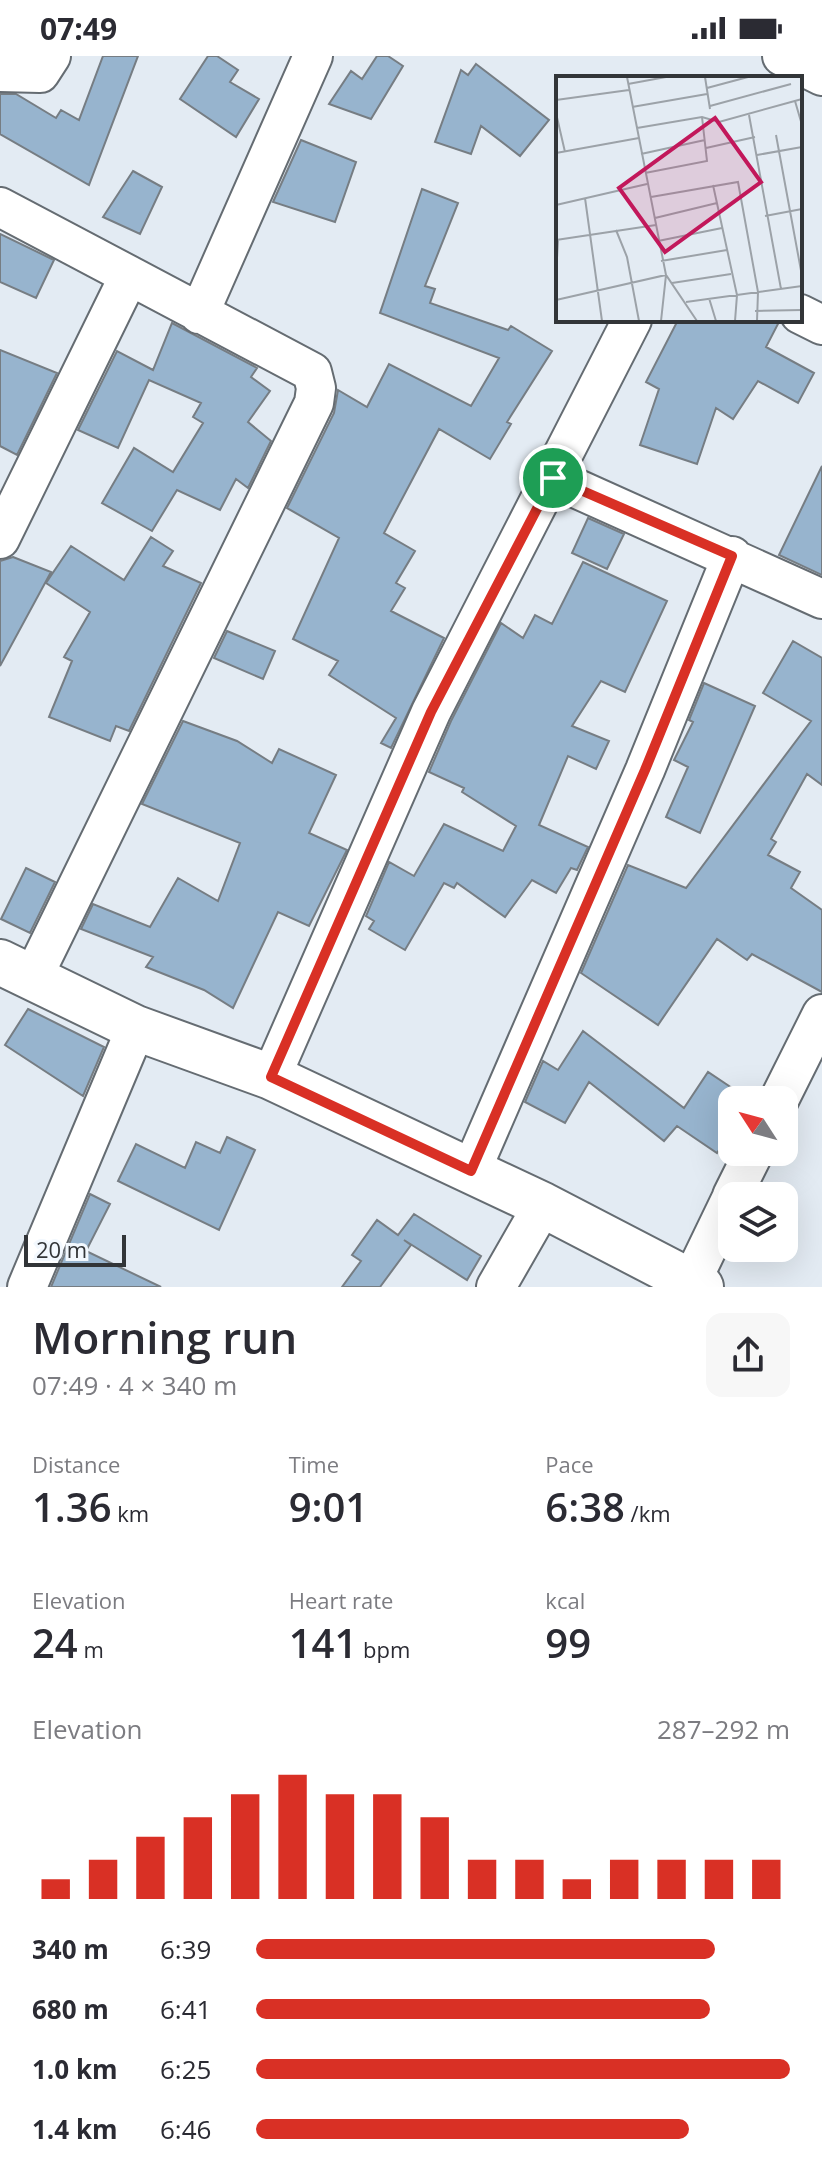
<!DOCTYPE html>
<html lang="en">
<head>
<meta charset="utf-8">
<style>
	body { margin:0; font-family:"Open Sans",sans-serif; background:#f7f7f7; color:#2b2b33; height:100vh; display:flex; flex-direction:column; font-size:30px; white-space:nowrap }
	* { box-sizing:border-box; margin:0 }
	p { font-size:26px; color:#7c7c81 }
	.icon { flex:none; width:44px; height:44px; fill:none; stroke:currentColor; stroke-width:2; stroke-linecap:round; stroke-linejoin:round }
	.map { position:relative; height:1231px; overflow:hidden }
	.drawer { display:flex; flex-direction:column; background:#fff; flex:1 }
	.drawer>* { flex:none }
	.needle { width:52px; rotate:306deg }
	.tools { position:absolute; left:718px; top:1030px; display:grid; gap:16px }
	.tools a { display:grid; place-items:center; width:80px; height:80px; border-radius:16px; background:#fff; box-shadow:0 8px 32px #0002; font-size:40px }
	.scale { position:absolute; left:24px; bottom:20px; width:102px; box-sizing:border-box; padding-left:8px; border:4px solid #323538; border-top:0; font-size:22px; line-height:28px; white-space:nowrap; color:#323538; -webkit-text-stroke:6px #f2f8fe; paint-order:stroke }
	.pin { position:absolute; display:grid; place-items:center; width:68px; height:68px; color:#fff; margin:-34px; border:4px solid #fff; border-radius:50%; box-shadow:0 2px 8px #0007 }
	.round { display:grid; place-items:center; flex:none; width:84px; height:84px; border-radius:16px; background:#f7f7f7 }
	.headline { display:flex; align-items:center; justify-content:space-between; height:136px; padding:0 32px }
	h1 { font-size:44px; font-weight:600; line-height:60px }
	.stats { display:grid; grid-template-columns:repeat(3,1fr); gap:12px; height:136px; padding:8px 32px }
	.stats div { display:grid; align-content:center }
	.stats b { font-size:40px; font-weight:600 }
	.stats small { font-size:22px; font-weight:400 }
	.stats p { font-size:22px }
	.chart { height:224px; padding:16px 32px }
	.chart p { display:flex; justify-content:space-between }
	.chart svg { width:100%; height:144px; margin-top:8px; stroke:#d93025; stroke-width:6 }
	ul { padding:0 32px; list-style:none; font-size:26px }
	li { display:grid; grid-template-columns:128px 96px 1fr; align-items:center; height:60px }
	li i { height:20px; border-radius:10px; background:#d93025 }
	.status { display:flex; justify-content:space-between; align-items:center; height:56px; padding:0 40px; background:#fff; direction:ltr }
	.status svg { height:22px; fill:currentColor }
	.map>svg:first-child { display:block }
</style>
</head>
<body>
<div class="status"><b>07:49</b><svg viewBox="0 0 49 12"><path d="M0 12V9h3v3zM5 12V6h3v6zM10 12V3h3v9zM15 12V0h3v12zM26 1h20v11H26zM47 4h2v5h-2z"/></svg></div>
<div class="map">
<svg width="822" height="1231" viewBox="0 0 822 1231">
	<rect width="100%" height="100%" fill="#e3ebf3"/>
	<path fill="#97b4ce" stroke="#767d83" stroke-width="2" d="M103,0H138L89,129L0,78V38H16L56,62L61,54L79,64Z
		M208,0H217L238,14L230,26L259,43L236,81L180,43Z
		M377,0H388L403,10L371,63L329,48L351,15L362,23Z
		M476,8L549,64L520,100L481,70L471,98L435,86L461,14L468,19Z
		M301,84L356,106L335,166L273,146Z
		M133,115L162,131L140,178L103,161Z
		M422,133L458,147L425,230L435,233L430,247L508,274L511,270L552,295L507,366L511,368L490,403L439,373L384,477L415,495L396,527L405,532L391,555L444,582L391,692L381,687L396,662L329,619L338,605L293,583L339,482L287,452L334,357L338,334L367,351L389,308L471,350L499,302L380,257Z
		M0,178L54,204L36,242L0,226Z
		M678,264H780L766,291L814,317L798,347L758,325L733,363L716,352L697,408L640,389L659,333L646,326Z
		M172,267L257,312L251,321L270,335L248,366L271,385L248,432L236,423L220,454L177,434L152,475L102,447L134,392L173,416L203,367L193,361L201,347L149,324L118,392L78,374L117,295L153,314Z
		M0,294L57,317L17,399L0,390Z
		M822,410V519L779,499Z
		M588,462L624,478L607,513L572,497Z
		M151,481L173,495L163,510L201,527L129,675L116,670L110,685L49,661L72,605L64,601L90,556L46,527L71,490L124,524Z
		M13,501L51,516L0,610V505Z
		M583,506L667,545L625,636L601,625L572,670L609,685L596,713L568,700L539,769L588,791L577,814L571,812L556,837L532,824L505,861L457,827L454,832L444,827L405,894L369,873L374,865L366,860L389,806L414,820L444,768L503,795L516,770L462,736L464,732L429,716L451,665L501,567L523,582L535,559L552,568Z
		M227,575L275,595L263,623L214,602Z
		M793,585L822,602V729L807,718L771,783L776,786L768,799L800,816L791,832L822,854V936L752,898L747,904L717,883L658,969L581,917L628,809L686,832L811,665L763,637Z
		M704,627L755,650L700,777L666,761L688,711L674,704L693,666L689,664Z
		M183,665L237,685L272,707L279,693L336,719L309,777L347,794L309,870L278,856L233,952L204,934L146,911L153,901L81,873L93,848L150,871L178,822L218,845L240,787L142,748Z
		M26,812L55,826L30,877L1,863Z
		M28,953L104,991L83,1040L5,989Z
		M583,975L684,1052L708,1016L732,1032V1074L717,1097L677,1070L664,1085L589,1026L565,1067L525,1046L543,1005L558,1014Z
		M227,1081L255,1094L219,1174L118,1125L136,1088L185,1112L196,1086L220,1097Z
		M90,1138L110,1148L86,1195L161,1231H51Z
		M414,1158L481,1200L467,1224L404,1184L411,1189L380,1231H342L361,1205L352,1199L377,1164L398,1179Z"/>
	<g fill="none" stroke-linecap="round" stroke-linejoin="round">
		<defs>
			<path id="street" d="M782,0L822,20
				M0,16L40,17L51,0
				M0,151L312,316L316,332L314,347L33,921
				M199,258L313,0
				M800,258L822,269
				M553,422L822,543
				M0,483L129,220
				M271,1021L431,656L632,264
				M779,1044L822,958
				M471,1115L645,714L732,500
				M732,1140L754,1096
				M691,1226L732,1141
				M27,1231L136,972
				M496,1231L543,1149"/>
			<path id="secondary" d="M0,906L136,972L271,1021L543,1149L701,1231"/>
		</defs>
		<use href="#street" stroke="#656c72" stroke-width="42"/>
		<use href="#secondary" stroke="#656c72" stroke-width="48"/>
		<use href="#street" stroke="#fff" stroke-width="38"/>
		<use href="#secondary" stroke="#fff" stroke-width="44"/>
	</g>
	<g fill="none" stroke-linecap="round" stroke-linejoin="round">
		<defs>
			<path id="route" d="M553,422L732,500L645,714L471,1115L271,1021L431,656Z"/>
		</defs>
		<use href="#route" stroke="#fff" stroke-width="16"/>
		<use href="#route" stroke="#d93025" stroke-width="10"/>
	</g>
	<g transform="translate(556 20)">
		<rect width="246" height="246" fill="#e3ebf3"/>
		<path fill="none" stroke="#9ca2a8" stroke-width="2" d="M71,1L110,199L105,245M149,1L154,33M72,8L110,1M151,12L192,1M0,24L73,14M239,25L246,49M154,30L235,8M76,31L151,18M0,37L9,76M193,39L225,213M81,52L146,41L163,46L246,23M220,59L246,200M150,72L199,61M0,77L83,62M85,78L149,64M201,79L246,71M89,97L151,85L146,41M157,109L181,219L179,245M95,121L182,106L202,216L201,245M29,122L46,245M0,129L91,108M209,140L246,133M99,142L161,127M60,154L71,181L83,245M0,164L100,149M102,165L166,152M105,185L171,174M0,200L2,164M116,207L175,198M0,221L1,245M153,222L160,245M0,224L110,199L141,245M130,226L246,210M199,235L246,234"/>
		<path fill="#c2185b" fill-opacity="0.15" stroke="#c2185b" stroke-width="4" d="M159,42L205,106L109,176L63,112Z"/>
		<rect width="246" height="246" fill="none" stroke="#323538" stroke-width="4"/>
	</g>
</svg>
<div class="tools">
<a><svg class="needle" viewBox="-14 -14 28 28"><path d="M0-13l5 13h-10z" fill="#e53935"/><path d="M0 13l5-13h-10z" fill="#7c7c81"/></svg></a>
<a><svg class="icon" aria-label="layers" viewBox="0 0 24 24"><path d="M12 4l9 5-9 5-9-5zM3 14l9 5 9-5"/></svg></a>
</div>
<div class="scale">20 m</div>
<div class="pin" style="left:553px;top:422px;background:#1e9e55"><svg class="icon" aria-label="arrive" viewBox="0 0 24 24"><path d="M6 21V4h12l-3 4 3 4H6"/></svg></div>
</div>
<section class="drawer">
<div class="headline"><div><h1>Morning run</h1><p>07:49 · 4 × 340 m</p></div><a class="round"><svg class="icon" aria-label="share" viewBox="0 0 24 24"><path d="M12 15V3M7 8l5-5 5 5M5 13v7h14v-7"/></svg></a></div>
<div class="stats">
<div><p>Distance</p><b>1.36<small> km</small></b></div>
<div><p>Time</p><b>9:01</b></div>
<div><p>Pace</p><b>6:38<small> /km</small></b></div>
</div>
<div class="stats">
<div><p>Elevation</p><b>24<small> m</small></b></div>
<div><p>Heart rate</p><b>141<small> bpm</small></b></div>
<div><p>kcal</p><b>99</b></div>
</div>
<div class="chart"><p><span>Elevation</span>287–292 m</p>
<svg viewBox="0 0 160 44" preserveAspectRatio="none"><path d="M5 44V38M15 44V32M25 44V25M35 44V19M45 44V12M55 44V6M65 44V12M75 44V12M85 44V19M95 44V32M105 44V32M115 44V38M125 44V32M135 44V32M145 44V32M155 44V32"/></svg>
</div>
<ul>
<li><b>340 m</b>6:39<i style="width:86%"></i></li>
<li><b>680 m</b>6:41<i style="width:85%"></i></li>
<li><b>1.0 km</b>6:25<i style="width:100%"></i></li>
<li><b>1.4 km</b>6:46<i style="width:81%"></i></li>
</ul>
</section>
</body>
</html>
